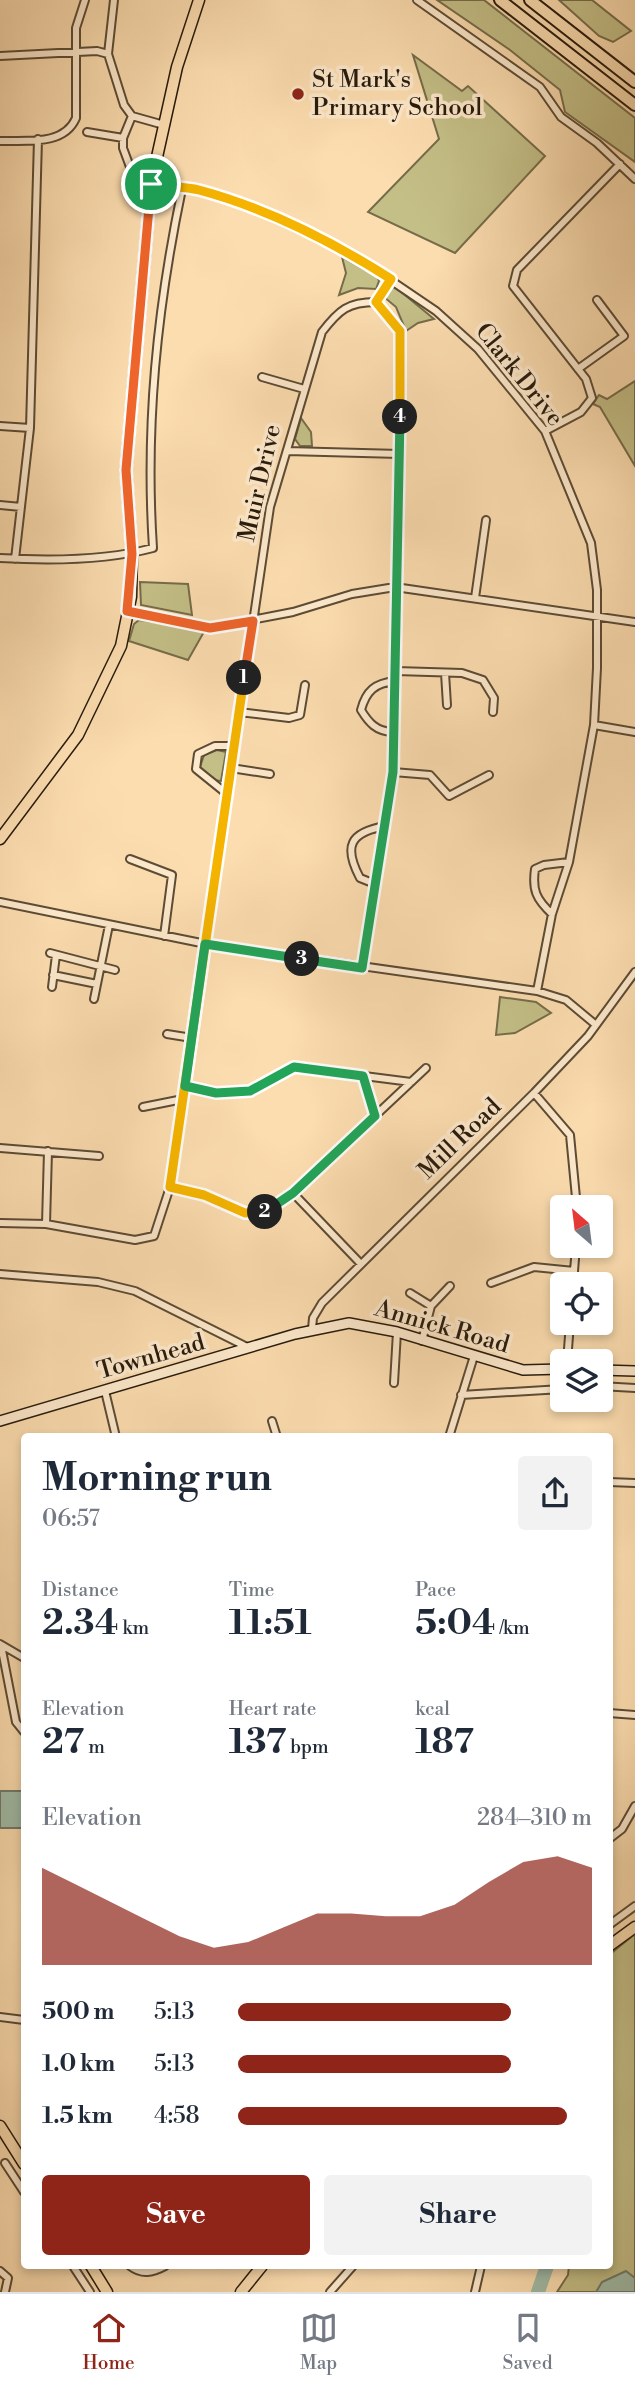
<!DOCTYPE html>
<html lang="en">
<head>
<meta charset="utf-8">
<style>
	body { margin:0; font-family:"Libre Bodoni",serif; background:#f2f2f3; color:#1f2937; height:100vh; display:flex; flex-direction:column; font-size:26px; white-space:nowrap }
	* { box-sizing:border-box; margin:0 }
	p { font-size:23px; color:#747a83 }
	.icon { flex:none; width:38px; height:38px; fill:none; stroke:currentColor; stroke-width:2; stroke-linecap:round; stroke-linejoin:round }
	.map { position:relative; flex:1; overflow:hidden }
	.sheet { position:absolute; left:21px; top:1433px; width:592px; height:836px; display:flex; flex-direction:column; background:#fff; border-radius:7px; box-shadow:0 4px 10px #0003 }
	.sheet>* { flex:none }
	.needle { width:46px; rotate:332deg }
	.controls { position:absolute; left:550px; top:1195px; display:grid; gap:14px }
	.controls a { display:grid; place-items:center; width:63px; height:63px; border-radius:7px; background:#fff; box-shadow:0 4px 10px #0003; font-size:35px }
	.pin { position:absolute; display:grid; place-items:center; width:60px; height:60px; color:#fff; margin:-30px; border:4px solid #fff; border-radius:50%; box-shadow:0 2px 7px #0007 }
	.km { position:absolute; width:35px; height:35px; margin:-18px; border-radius:50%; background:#222; color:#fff; font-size:19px; line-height:35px; text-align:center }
	.round { display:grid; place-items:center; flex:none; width:74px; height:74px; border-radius:7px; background:#f2f2f3 }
	.summary { display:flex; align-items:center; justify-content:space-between; height:119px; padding:0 21px }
	h1 { font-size:38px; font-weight:800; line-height:52px }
	.metrics { display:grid; grid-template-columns:repeat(3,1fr); gap:10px; height:119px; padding:7px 21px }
	.metrics div { display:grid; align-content:center }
	.metrics b { font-size:35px; font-weight:800 }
	.metrics small { font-size:19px; font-weight:400 }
	.metrics p { font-size:19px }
	.chart { height:196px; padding:14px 21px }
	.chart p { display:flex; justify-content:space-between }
	.chart svg { width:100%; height:126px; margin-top:7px; fill:#8f2418; opacity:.7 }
	.cta { display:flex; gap:14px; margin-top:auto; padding:14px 21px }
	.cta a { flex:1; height:80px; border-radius:7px; background:#8f2418; color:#fff; font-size:28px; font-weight:800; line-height:80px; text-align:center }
	.cta a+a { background:#f2f2f3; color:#1f2937 }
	ul { padding:0 21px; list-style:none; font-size:23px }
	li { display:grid; grid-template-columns:112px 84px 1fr; align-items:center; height:52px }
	li i { height:18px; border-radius:9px; background:#8f2418 }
	.menu { display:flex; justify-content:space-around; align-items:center; height:98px; border-top:2px solid #e0e1e3; background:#fff; font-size:19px; color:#747a83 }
	.menu a { display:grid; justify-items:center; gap:4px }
	.menu .current { color:#8f2418 }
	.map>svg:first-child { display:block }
</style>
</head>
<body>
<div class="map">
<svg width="635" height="2292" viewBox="0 0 635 2292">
	<rect width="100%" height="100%" fill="#fcddb0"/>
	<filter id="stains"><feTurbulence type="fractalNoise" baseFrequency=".00286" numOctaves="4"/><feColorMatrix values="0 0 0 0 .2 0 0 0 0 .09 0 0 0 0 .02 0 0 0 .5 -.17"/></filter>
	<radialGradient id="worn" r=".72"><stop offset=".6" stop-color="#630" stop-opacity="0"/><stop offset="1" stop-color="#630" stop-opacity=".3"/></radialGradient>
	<path fill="#c4bf87" stroke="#766c4a" stroke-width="2" d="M437,0H484L635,118V162L565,112L560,90L510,50Z
		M559,0H592L631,31L613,42L599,36Z
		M413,55L462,91L468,86L545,156L455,253L368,212L439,139Z
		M342,257L377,276L379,281L376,289L358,288L339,295L346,273Z
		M394,286L434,319L418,323L406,331L396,307L384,297L386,289Z
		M635,381V466L600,407L593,404L599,395L607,399Z
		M301,418L311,432L312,446H300L295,439Z
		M140,582L188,584L192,615L141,605Z
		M139,620L205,630L188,660L129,641L134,624Z
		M217,750L226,752L221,781L213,780L200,767L204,755Z
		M500,997L536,1002L551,1013L515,1033L496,1035Z
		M635,1934V2292H557L568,2275L569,2266H609V1955Z"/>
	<path fill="#a0bca8" stroke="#707b6a" stroke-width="2" d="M0,1791H24V1828H0Z
		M626,2271L635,2278V2292H596L602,2282Z"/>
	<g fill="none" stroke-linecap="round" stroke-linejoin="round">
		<path stroke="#a0bca8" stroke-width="14" d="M538,2292L547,2266"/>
		<defs>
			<path id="minor" d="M114,0L108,54L124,105L132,116L164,125
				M417,0L540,87L561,117L597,143L635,179
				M0,56L97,51L108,54
				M132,116L123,138V148L133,175L139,179L167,187L195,189L237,201L349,252L436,311L478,349L545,431L591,543L597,590V668L594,725L569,862L552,914L537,991
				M87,132L123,138
				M0,141C27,140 64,146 76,118V28L85,0
				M376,302L391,279
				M578,369L624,336L597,300
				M262,377L304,389
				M0,426L30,428
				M545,431L581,412L592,398L586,379L513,286L517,270L620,164
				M287,451L400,454
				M0,505L21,507
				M0,558C50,561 104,561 153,548C145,425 157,309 182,189
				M15,559L30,428L38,139
				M475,598L486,520
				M127,611L210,628L293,612L352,594L395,587L635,622
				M396,671L462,673L483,680L494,698L493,712
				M445,673L447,705
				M239,712L289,718L300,715L305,685
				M594,725L635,732
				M392,732C376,731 369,723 361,710C366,691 375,683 395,681
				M231,768L270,774
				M393,772L430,775L449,796L489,775
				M227,794L196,769L198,754L215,746H234
				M130,859L172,875L164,936
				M375,884L360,878C343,846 350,832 386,826
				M0,902L206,944L537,991L566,1000L596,1025
				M552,914C536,899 532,890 535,869L544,865L569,862
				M50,953L115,970
				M362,968L393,772L395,587L400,516V330L376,302
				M53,975L97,984
				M52,987L56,955
				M94,999L109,925
				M167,1034L192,1038
				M363,1076L375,1116
				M185,1086L216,1093L250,1091L294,1067L411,1082
				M534,1093L570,1135L577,1208
				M143,1107L183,1099
				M0,1148L99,1156
				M170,1187L204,1195L245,1213L266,1212L293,1193L426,1068
				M293,1193L360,1263
				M0,1223L46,1224L135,1240L154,1236L170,1187L270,507L322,332C339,310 348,302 376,302
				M46,1224L48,1151
				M0,1274L98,1282L135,1291L249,1348
				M491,1283L534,1267L574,1271
				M573,1284L576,1246
				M410,1293L431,1306
				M312,1329L313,1318L322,1303L534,1093L588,1036L635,972
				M422,1341L431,1306L450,1286
				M567,1362L570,1323
				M394,1383L397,1332
				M600,1386L635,1388
				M105,1391L116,1437
				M461,1395L562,1389
				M272,1421L277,1437
				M449,1437L474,1356
				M609,1482L635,1483
				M0,1644L24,1658
				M1,1645L16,1722L24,1732
				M609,1713L635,1715
				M609,1839L622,1829L635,1806
				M609,1925L635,1906
				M0,2017L24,2020
				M5,2163L24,2192
				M73,2266L90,2292
				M130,2266C142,2275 152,2273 165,2266
				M0,2271L8,2278L5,2292
				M330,2292L353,2266
				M475,2292L481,2266"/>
			<path id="secondary" d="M600,1370L635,1371
				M0,1421L295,1334L349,1323L397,1332L523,1370L562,1369"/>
			<path id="primary" d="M0,839L78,735L121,646L131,597L132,554L126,470L151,184L177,67L199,0
				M609,1946L635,1927
				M0,2126L24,2164
				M91,2266L107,2292
				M241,2292L262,2266"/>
			<path id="trunk" d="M500,0L635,105
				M530,0L635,82"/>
		</defs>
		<use href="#minor" stroke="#5c4b35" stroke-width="10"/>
		<use href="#secondary" stroke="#271a0c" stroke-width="12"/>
		<use href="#primary" stroke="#271a0c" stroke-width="13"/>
		<use href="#trunk" stroke="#271a0c" stroke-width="14"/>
		<use href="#minor" stroke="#fde9cc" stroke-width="6"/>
		<use href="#secondary" stroke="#fde9cc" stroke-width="9"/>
		<use href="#primary" stroke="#fcddb0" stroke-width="10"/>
		<use href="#trunk" stroke="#fcddb0" stroke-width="10"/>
	</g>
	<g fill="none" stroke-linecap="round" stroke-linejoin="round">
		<defs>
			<path id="split-1" d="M151,184L126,470L132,554L127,611L210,628L253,621L244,678"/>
			<path id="split-2" d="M244,678L170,1187L204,1195L245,1213L265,1212"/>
			<path id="split-3" d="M265,1212L293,1193L375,1116L363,1076L294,1067L250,1091L216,1093L185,1086L205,944L302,959"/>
			<path id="split-4" d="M302,959L362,968L393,772L400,417"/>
			<path id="split-5" d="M151,184C167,187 184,186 199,190C266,208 333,242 391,279L376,302L400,331V417"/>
		</defs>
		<use href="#split-1" stroke="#fff" stroke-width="14"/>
		<use href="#split-2" stroke="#fff" stroke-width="14"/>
		<use href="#split-3" stroke="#fff" stroke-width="14"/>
		<use href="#split-4" stroke="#fff" stroke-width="14"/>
		<use href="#split-5" stroke="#fff" stroke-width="14"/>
		<use href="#split-1" stroke="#f0652b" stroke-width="9"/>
		<use href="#split-2" stroke="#f5b400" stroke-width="9"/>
		<use href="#split-3" stroke="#22a559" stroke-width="9"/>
		<use href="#split-4" stroke="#22a559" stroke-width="9"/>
		<use href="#split-5" stroke="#f5b400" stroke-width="9"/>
	</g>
	<circle fill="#8f2418" stroke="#fde9cc" stroke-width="2.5" cx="298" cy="94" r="7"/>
	<g text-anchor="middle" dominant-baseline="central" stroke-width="7" stroke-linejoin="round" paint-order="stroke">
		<g font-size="24" fill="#271a0c" stroke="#fde9cc" text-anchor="start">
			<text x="312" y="80">St Mark's<tspan x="312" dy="28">Primary School</tspan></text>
		</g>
		<g font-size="24" fill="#271a0c" stroke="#fde9cc">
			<text transform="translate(519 375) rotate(51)">Clark Drive</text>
			<text transform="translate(260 483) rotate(-77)">Muir Drive</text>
			<text transform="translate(460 1139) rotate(-44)">Mill Road</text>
			<text transform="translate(442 1327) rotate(16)">Annick Road</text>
			<text transform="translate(151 1357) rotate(-16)">Townhead</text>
		</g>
	</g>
	<rect width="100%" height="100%" filter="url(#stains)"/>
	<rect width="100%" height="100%" fill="url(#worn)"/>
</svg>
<div class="controls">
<a><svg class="needle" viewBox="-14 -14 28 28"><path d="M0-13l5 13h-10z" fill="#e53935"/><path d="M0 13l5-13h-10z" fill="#747a83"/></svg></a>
<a><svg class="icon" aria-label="locate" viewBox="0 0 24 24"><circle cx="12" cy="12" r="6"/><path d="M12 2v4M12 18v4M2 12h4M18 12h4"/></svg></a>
<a><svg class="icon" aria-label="layers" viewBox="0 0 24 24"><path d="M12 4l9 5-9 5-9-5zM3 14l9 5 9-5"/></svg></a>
</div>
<div class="pin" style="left:151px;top:184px;background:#1e9e55"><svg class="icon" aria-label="arrive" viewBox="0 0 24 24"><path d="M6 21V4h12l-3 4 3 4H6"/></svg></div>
<b class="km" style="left:244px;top:678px">1</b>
<b class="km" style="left:265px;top:1212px">2</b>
<b class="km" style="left:302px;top:959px">3</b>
<b class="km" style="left:400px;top:417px">4</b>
<section class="sheet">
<div class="summary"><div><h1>Morning run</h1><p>06:57</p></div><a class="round"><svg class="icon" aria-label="share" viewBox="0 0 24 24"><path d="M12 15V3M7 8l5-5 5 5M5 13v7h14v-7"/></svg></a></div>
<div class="metrics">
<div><p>Distance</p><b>2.34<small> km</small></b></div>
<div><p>Time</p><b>11:51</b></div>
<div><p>Pace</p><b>5:04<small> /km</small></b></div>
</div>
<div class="metrics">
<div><p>Elevation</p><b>27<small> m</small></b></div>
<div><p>Heart rate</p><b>137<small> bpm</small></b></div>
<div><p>kcal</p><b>187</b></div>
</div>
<div class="chart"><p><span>Elevation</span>284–310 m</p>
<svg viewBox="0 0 160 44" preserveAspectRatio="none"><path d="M0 44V10L10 16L20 22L30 28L40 34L50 38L60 36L70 31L80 26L90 26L100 27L110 27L120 23L130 15L140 8L150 6L160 10V44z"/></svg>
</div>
<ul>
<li><b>500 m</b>5:13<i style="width:77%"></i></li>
<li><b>1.0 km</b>5:13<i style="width:77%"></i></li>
<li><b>1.5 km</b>4:58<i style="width:93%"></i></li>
</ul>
<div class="cta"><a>Save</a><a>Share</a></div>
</section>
</div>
<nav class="menu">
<a class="current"><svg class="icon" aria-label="home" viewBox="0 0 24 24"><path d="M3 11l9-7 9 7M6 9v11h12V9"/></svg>Home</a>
<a><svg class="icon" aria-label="map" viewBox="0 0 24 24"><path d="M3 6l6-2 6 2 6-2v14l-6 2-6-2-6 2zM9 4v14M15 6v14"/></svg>Map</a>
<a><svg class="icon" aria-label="saved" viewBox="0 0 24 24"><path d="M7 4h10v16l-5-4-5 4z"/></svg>Saved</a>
</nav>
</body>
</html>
